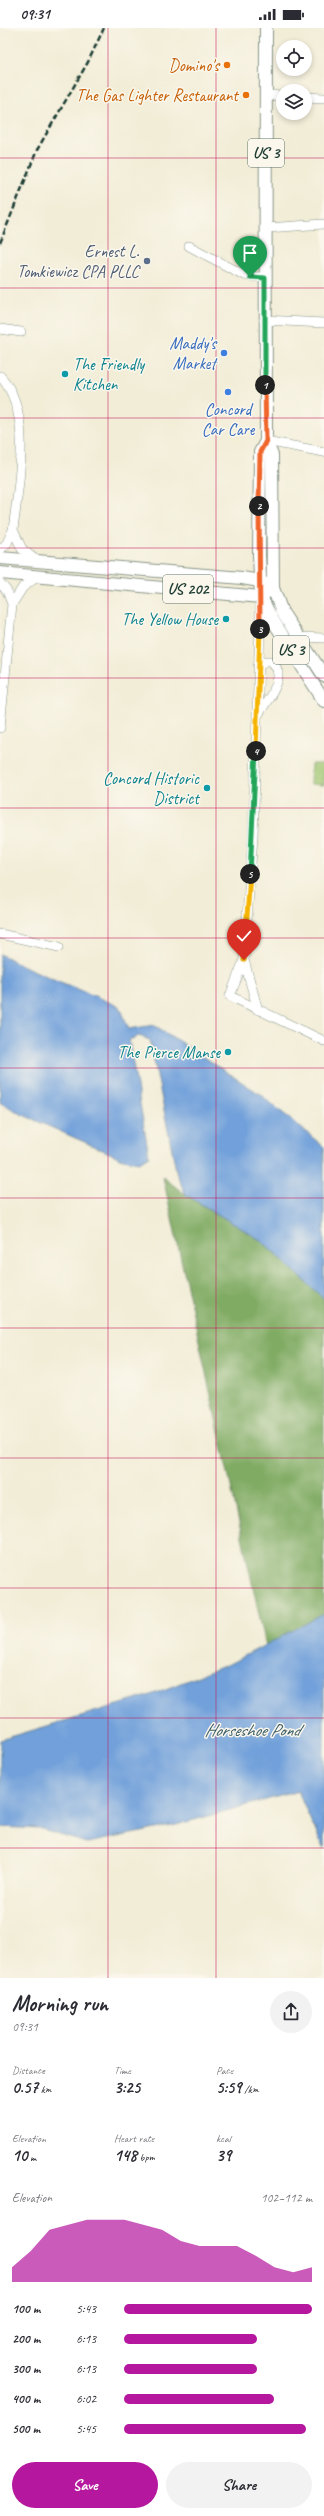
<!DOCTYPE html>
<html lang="en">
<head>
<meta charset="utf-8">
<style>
	body { margin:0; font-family:Caveat,sans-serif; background:#f2f2f3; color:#2b2b33; height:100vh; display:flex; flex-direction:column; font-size:15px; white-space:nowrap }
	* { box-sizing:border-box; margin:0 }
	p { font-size:13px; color:#7c7c81 }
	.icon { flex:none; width:22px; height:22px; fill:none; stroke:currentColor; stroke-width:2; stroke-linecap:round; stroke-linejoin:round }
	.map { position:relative; height:1950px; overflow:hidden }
	.side { display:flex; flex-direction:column; background:#fff; flex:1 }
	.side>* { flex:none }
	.controls { position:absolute; left:276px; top:12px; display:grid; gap:8px }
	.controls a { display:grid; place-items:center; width:36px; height:36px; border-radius:50%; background:#fff; box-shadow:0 2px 6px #0003; font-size:20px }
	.pin { position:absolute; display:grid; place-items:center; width:34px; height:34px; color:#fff; margin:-41px -17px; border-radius:50% 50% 50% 0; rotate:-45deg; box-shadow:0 0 4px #0007 }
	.pin .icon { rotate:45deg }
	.km { position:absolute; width:20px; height:20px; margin:-10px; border-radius:50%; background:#222; color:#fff; font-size:11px; line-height:20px; text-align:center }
	.round { display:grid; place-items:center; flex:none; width:42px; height:42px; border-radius:21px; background:#f2f2f3 }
	.summary { display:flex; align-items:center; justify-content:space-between; height:68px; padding:0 12px }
	h1 { font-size:22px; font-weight:600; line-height:30px }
	.stats { display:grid; grid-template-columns:repeat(3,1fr); gap:6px; height:68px; padding:4px 12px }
	.stats div { display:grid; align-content:center }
	.stats b { font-size:17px; font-weight:600 }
	.stats small { font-size:11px; font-weight:400 }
	.stats p { font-size:11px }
	.chart { height:112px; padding:8px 12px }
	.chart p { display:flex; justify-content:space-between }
	.chart svg { width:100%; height:72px; margin-top:4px; fill:#b5179e; opacity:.7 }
	.action { display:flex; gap:8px; margin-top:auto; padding:8px 12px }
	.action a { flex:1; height:46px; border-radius:24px; background:#b5179e; color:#fff; font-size:16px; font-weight:600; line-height:46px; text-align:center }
	.action a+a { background:#f2f2f3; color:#2b2b33 }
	ul { padding:0 12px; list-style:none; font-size:13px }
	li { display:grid; grid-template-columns:64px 48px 1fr; align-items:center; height:30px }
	li i { height:10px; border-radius:5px; background:#b5179e }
	.status { display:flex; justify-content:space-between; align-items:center; height:28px; padding:0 20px; background:#fff; direction:ltr }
	.status svg { height:11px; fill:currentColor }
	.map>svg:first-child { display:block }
</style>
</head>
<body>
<div class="status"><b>09:31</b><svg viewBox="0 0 49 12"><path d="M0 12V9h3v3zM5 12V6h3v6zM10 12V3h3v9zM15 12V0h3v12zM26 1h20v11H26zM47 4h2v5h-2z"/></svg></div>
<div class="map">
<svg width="324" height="1950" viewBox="0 0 324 1950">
	<rect width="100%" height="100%" fill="#fbf7ec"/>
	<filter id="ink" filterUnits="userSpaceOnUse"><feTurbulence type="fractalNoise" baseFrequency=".025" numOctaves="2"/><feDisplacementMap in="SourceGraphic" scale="8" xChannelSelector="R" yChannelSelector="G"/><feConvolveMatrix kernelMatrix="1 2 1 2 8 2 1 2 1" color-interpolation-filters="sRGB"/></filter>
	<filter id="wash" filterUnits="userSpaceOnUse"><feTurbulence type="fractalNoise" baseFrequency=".012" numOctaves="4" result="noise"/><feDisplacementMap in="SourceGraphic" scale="16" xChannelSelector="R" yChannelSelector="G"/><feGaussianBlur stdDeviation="0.9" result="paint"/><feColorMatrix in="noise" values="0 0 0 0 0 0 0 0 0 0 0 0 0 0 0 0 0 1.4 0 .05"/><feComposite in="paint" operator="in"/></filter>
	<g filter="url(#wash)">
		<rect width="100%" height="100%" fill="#f2edd7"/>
		<path fill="#a0c671" stroke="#608252" d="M311,736H324V757L310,756Z"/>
		<path fill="#80ab63" stroke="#50744c" d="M163,1149L186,1167L262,1213L324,1271V1586L266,1618Z"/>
		<path fill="#71a0da" stroke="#486e87" d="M0,926C39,947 80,961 120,979L129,1001L154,997L260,1066L324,1119V1271L262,1213L186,1167L177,1147L150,1012L139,1008L129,1012L149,1128L139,1134L123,1131L21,1086L0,1074Z
			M324,1586V1822L298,1763L176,1797L87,1815L39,1801L0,1799V1712L148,1668L231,1635Z"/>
	</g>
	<g filter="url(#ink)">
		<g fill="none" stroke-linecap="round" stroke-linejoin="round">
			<defs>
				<path id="minor" d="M266,67L283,68
					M305,69L324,70
					M267,200L324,196
					M189,218L244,247L265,250
					M264,292L324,295
					M0,301L21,304
					M0,348C34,383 18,458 13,502L7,515L0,522
					M266,413L324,424
					M13,502L22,521L37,533
					M0,555L7,563L12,576
					M297,609L324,610
					M258,687C268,670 289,649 271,633H265L258,638
					M0,700L12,576L23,559L38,548
					M0,906L59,919
					M244,932L230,968L324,1013
					M258,982L244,932L253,808L261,570"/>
				<path id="major" d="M266,0C266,138 265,275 266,413L272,427L273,560L282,584L324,648
					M266,413L260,424L259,527L261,569L272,591L324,673
					M0,530L242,550L260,553L267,557
					M0,545L261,569L267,564"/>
			</defs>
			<use href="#minor" stroke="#889586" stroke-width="10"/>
			<use href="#major" stroke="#889586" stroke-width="14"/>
			<use href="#minor" stroke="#fff" stroke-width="9"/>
			<use href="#major" stroke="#fff" stroke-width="12"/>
			<path stroke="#1f3d34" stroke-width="2.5" stroke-dasharray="6 3" stroke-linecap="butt" d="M0,215L37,122L88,34L104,0"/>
		</g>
	</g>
	<g fill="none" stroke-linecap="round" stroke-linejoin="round" filter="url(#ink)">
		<defs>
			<path id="split-1" d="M250,249L265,250V357"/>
			<path id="split-2" d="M259,478L260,424L266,413L265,357"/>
			<path id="split-3" d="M259,478L260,601"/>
			<path id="split-4" d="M256,723L260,601"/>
			<path id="split-5" d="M250,846L256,723"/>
			<path id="split-6" d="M244,932L250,846"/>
		</defs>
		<use href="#split-1" stroke="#fff" stroke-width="8"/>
		<use href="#split-2" stroke="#fff" stroke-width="8"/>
		<use href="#split-3" stroke="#fff" stroke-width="8"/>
		<use href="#split-4" stroke="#fff" stroke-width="8"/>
		<use href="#split-5" stroke="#fff" stroke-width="8"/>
		<use href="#split-6" stroke="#fff" stroke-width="8"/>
		<use href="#split-1" stroke="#22a559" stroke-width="5"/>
		<use href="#split-2" stroke="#f0652b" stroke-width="5"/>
		<use href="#split-3" stroke="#f0652b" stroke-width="5"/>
		<use href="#split-4" stroke="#f5b400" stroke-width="5"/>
		<use href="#split-5" stroke="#22a559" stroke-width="5"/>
		<use href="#split-6" stroke="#f5b400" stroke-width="5"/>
	</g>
	<path fill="none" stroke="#c2185b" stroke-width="1" stroke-opacity="0.55" d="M108,0V1950M216,0V1950M0,130H324M0,260H324M0,390H324M0,520H324M0,650H324M0,780H324M0,910H324M0,1040H324M0,1170H324M0,1300H324M0,1430H324M0,1560H324M0,1690H324M0,1820H324"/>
	<g fill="#e8710a" stroke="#fbf7ec" stroke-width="1.5">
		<circle cx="227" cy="37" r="4"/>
		<circle cx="246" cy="67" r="4"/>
	</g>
	<circle fill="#5c6f8a" stroke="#fbf7ec" stroke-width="1.5" cx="147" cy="233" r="4"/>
	<g fill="#3f7fe0" stroke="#fbf7ec" stroke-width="1.5">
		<circle cx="224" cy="325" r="4"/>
		<circle cx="228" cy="364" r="4"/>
	</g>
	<g fill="#0f9aa8" stroke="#fbf7ec" stroke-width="1.5">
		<circle cx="65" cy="346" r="4"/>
		<circle cx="226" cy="591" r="4"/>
		<circle cx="207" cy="760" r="4"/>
		<circle cx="228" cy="1024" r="4"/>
	</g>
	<g text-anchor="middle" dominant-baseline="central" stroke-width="3" stroke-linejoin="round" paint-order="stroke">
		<g fill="#fbf7ec" stroke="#61756b" stroke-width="1">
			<rect x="248" y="111" width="36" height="28" rx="3"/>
			<rect x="163" y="547" width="50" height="28" rx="3"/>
			<rect x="273" y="608" width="36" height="28" rx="3"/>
		</g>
		<g font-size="16" font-weight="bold" fill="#1f3d34">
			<text x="266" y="125">US 3</text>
			<text x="188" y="561">US 202</text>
			<text x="291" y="622">US 3</text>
		</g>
		<g font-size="17" fill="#c56008" stroke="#fbf7ec" text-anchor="end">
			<text x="219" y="37">Domino's</text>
			<text x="238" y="67">The Gas Lighter Restaurant</text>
		</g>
		<g font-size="17" fill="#4e5e75" stroke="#fbf7ec" text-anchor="end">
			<text x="139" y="223">Ernest L.<tspan x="139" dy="20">Tomkiewicz CPA PLLC</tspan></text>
		</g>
		<g font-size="17" fill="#366cbe" stroke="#fbf7ec" text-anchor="end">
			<text x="216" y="315">Maddy's<tspan x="216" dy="20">Market</tspan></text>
			<text x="228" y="381" text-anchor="middle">Concord<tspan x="228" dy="20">Car Care</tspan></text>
		</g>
		<g font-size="17" fill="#0d838f" stroke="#fbf7ec" text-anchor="end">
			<text x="73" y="336" text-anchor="start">The Friendly<tspan x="73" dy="20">Kitchen</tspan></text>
			<text x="218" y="591">The Yellow House</text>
			<text x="199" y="750">Concord Historic<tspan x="199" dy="20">District</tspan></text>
			<text x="220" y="1024">The Pierce Manse</text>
		</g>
		<g font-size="18" font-style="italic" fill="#385b66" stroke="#fbf7ec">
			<text x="252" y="1702">Horseshoe Pond</text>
		</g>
	</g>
</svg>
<div class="controls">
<a><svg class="icon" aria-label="locate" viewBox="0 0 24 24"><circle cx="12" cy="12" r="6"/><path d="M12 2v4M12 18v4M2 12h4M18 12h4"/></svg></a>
<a><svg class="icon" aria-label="layers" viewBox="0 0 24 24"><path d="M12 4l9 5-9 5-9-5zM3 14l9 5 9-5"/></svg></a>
</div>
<div class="pin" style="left:250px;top:249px;background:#1e9e55"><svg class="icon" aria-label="arrive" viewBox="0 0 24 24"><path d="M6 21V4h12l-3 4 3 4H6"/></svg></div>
<div class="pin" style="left:244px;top:932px;background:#d93025"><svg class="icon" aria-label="check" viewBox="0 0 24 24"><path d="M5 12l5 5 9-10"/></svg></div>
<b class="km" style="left:265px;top:357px">1</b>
<b class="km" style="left:259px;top:478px">2</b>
<b class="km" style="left:260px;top:601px">3</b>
<b class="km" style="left:256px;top:723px">4</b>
<b class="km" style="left:250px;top:846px">5</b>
</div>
<section class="side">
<div class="summary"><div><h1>Morning run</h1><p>09:31</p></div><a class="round"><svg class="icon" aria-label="share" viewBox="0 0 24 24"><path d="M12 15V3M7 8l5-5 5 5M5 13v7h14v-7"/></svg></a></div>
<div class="stats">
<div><p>Distance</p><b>0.57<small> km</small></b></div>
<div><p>Time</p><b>3:25</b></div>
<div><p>Pace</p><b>5:59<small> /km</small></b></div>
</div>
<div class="stats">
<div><p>Elevation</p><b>10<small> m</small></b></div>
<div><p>Heart rate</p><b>148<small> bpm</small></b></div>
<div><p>kcal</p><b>39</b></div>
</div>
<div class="chart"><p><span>Elevation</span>102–112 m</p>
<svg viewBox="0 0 160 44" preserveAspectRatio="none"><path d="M0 44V35L10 25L20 12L30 9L40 6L50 6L60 6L70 9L80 12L90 19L100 22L110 22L120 22L130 28L140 35L150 38L160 35V44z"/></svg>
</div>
<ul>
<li><b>100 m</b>5:43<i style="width:100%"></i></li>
<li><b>200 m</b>6:13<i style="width:71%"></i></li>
<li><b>300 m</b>6:13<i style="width:71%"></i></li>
<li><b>400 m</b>6:02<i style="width:80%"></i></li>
<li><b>500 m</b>5:45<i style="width:97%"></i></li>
</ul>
<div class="action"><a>Save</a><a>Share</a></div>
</section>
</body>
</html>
